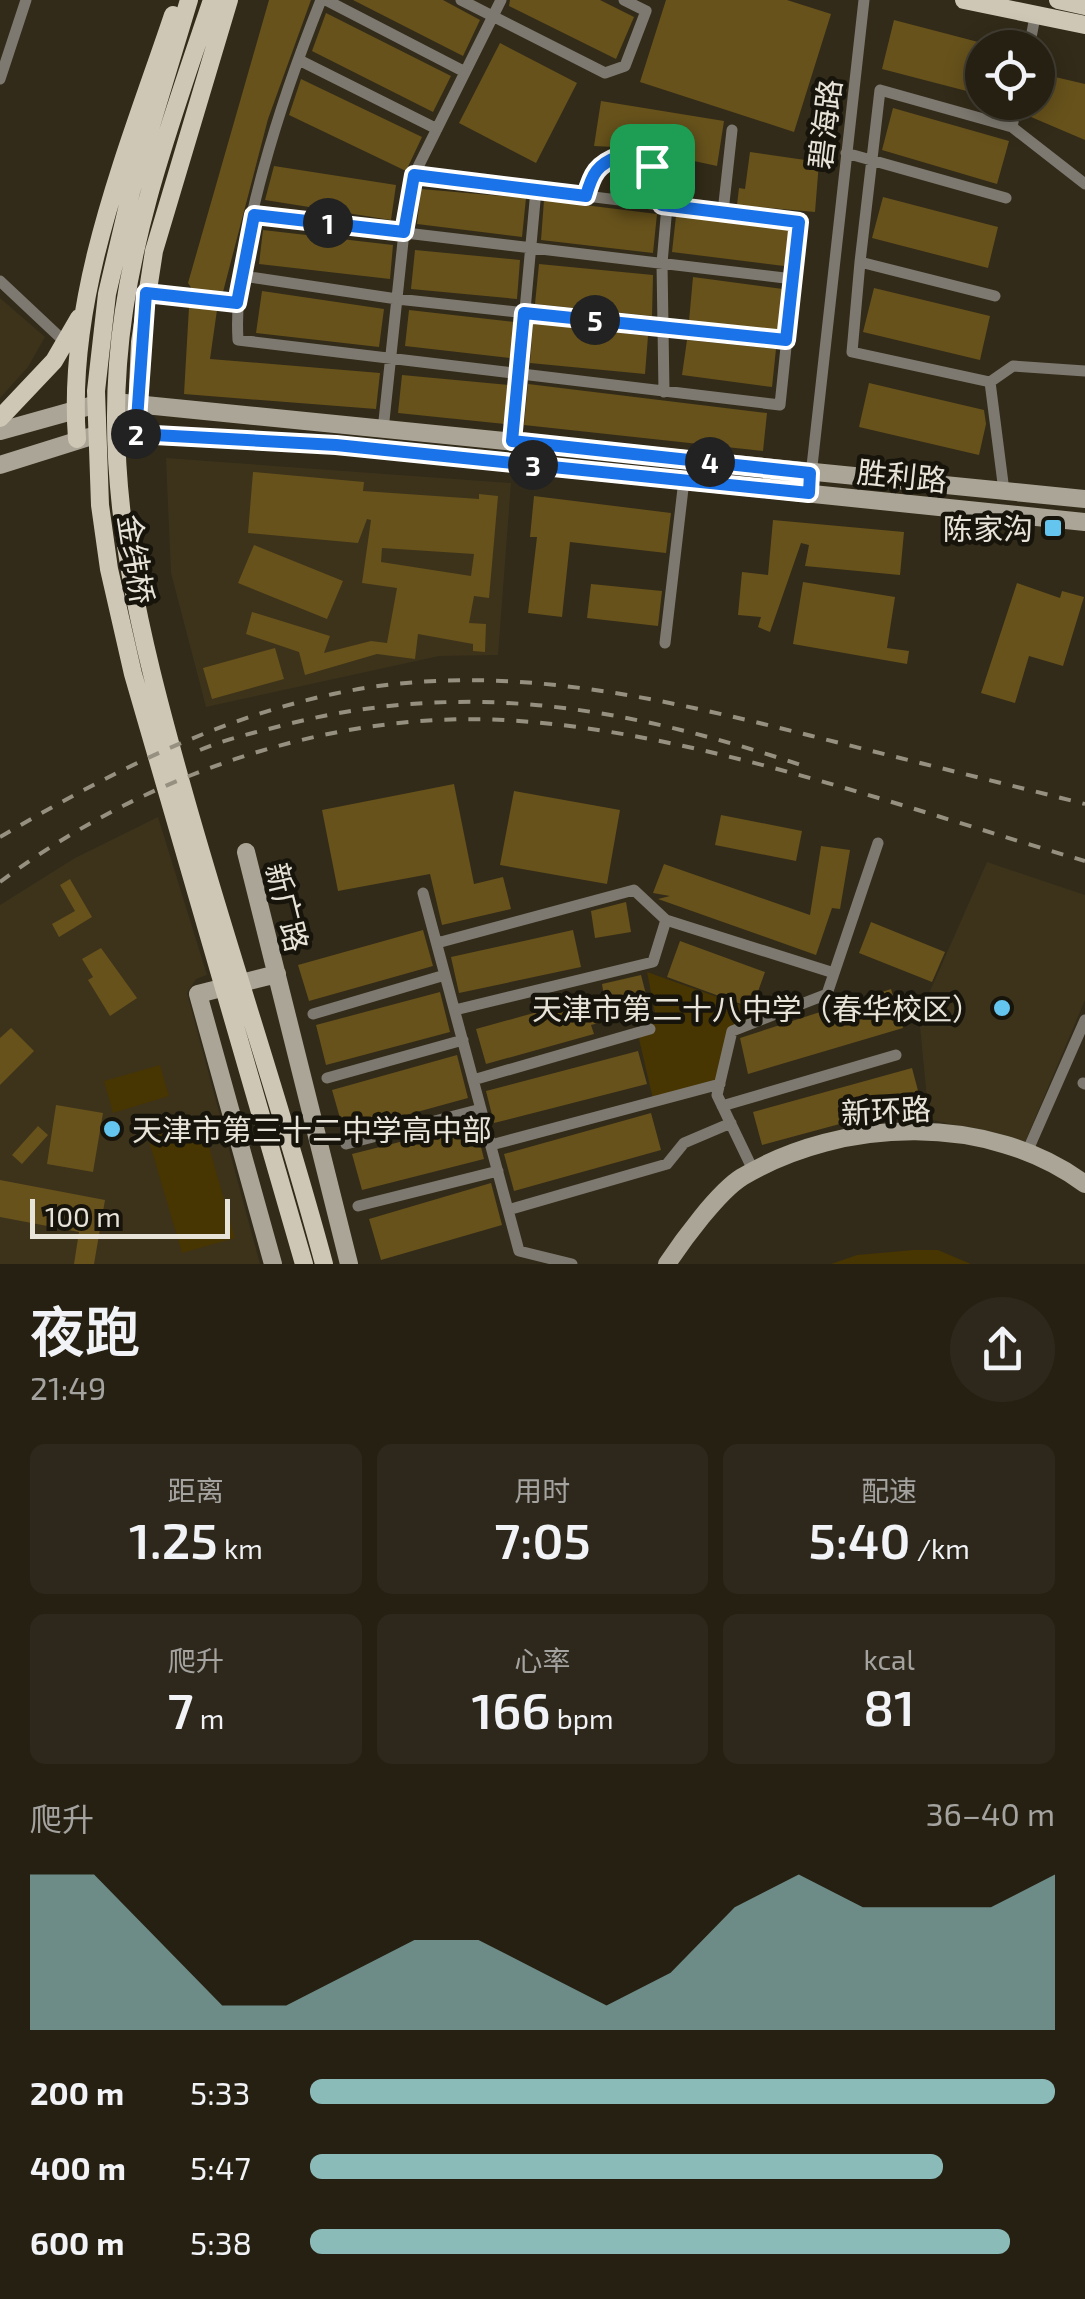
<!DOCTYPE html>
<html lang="zh">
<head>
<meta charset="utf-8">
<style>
	body { margin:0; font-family:"Exo 2","Noto Sans SC",sans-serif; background:#2e281c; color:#f1f3f6; height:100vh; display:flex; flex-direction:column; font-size:38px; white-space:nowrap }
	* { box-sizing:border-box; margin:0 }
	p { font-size:32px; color:#a4a3a0 }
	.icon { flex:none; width:55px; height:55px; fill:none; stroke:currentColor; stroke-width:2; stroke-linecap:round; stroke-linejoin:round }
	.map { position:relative; height:1264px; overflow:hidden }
	.sheet { display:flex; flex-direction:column; background:#262013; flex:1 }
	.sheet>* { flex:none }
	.buttons { position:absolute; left:965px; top:30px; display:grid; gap:20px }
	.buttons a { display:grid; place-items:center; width:90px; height:90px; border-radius:50%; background:#262013; box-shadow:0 5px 25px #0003,0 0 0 2px #423e33; font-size:50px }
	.scale { position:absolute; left:30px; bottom:25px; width:200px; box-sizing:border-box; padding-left:10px; border:5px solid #e8e3d8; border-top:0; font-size:28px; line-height:35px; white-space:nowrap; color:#e8e3d8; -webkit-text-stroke:8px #17140c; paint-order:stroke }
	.pin { position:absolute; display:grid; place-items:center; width:85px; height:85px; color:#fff; margin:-42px; border-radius:20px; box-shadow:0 5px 15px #0006 }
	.km { position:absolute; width:50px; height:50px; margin:-25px; border-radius:50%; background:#222; color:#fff; font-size:28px; line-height:50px; text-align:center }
	.round { display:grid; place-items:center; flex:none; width:105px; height:105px; border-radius:52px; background:#2e281c }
	.headline { display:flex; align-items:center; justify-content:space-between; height:170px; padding:0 30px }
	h1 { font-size:55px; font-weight:600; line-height:75px }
	.stats { display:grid; grid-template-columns:repeat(3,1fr); gap:15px; height:170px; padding:10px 30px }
	.stats div { display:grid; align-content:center; border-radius:15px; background:#2e281c; text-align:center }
	.stats b { font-size:50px; font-weight:600 }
	.stats small { font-size:28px; font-weight:400 }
	.stats p { font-size:28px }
	.chart { height:280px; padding:20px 30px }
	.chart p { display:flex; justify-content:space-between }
	.chart svg { width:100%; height:180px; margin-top:10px; fill:#8bbbb9; opacity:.7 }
	ul { padding:0 30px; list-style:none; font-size:32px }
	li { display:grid; grid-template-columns:160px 120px 1fr; align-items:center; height:75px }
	li i { height:25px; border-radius:12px; background:#8bbbb9 }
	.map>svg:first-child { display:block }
</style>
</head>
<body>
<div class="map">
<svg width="1085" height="1264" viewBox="0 0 1085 1264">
	<rect width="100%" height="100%" fill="#322b19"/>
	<path fill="#3d331b" d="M0,298L45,337L28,367L0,398Z
		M166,458L511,483L498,655L439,656L206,707L171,573Z
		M158,817L207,975L196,979L187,993L260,1264H0V905L75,858Z
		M987,862L1085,895V1000L1025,1142L929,1119L919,1016Z"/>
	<path fill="#473502" d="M647,972L757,1011L729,1039L718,1082L653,1099L639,1039L655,1013Z
		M160,1065L169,1096L113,1113L104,1081Z
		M202,1122L235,1238L182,1253L148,1138Z
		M913,1250H938L971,1264H831L857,1255Z"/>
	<path fill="#67521b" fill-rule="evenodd" d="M269,0H311L268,119L223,292L192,289L188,283Z
		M353,0H443L480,20L463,56Z
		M510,0H600L634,17L616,59L509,6Z
		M666,0H787L831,14L794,132L640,82Z
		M326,13L451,76L433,112L312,51Z
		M894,20L982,43V95L882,69Z
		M500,43L577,83L536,163L459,123Z
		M1038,73L1085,84V140L1031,117L1033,102H1038Z
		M301,79L422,137L406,171L289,115Z
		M601,101L724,121L717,166L634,148L594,146Z
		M893,108L1009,141L997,184L882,150Z
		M750,152L819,162L815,212L737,205L739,188L745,189Z
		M274,166L396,185L391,220L265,200Z
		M421,189L526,198L522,237L417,224Z
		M883,197L998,227L988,268L872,238Z
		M544,200L657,214L653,253L541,240Z
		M676,216L789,230L784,266L672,252Z
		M263,230L393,245L390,279L259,264Z
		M415,250L520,260L517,299L411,289Z
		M539,264L653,275L652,316L535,304Z
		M693,277L783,289L778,331L689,321Z
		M874,288L990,316L980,360L863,332Z
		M262,291L384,309L379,347L256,333Z
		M189,307L217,310L210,359L380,373L376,409L184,394Z
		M409,310L514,322L511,358L405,346Z
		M533,323L648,336L645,374L530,363Z
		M687,340L776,349L772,387L682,375Z
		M402,375L509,385L505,424L398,413Z
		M869,383L984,410L986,424L979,455L859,427Z
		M528,384L767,413L763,451L524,425Z
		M253,472L364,482L363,491L479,499V494L498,496L489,598L474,596L469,623L486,624L485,652L473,651V644L418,634L415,659L377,654L305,675L299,652L246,634L252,612L330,636L324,653L371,641L387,643L397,588L362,583L371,520L367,519L358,543L248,533ZM382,548L474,554L471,576L381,562Z
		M534,496L671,513L666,553L570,542L562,617L528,613L537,537H530Z
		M773,520L904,532L900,575L805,566L809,545L801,543L770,632L758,627L761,617L738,615L742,572L768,575Z
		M254,545L343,581L327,619L238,583Z
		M803,582L895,597L887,648L909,651L907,664L793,644Z
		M1017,583L1060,598L1062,591L1084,597L1063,666L1029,656L1015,703L981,693Z
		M591,584L662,591L658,626L587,618Z
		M275,648L284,679L212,699L203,668Z
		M454,784L474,884L503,877L511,909L442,925L430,874L338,891L322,810Z
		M514,791L620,810L607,884L500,865Z
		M721,815L802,831L796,861L715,845Z
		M821,846L850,850L840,909L832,908L816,955L658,899L670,896L653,893L664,864L810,915Z
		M70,879L92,917L59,937L52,924L75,911L60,885Z
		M626,902L631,932L595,938L591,911Z
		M871,922L945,952L932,982L859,953Z
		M423,930L433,966L309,1001L298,965Z
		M573,930L581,967L459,993L451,957Z
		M680,941L765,972L752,1008L667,977Z
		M101,948L137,998L110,1016L88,980L93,977L82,959Z
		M641,975L650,1010L591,1025L594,1034L486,1064L476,1029L588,998L590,1005L605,1002L602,984Z
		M891,989L903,1028L748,1074L740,1038Z
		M440,992L450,1032L326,1065L316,1025Z
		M11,1028L34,1051L0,1085V1038Z
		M638,1051L647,1084L494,1123L486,1091Z
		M457,1055L468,1098L344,1132L332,1090Z
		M912,1068L921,1102L762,1145L753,1112Z
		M56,1105L103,1113L93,1172L47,1164Z
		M651,1113L661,1150L514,1191L504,1154Z
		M475,1123L484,1159L362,1190L352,1154Z
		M38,1126L48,1135L22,1164L12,1155Z
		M0,1180L105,1200L94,1264H74L79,1232L0,1217Z
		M491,1183L502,1225L381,1260L369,1219Z"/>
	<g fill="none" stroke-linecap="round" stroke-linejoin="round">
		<path stroke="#7d7970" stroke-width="11" d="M321,0C285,90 232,244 238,340L780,405L799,222L414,175
			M326,0L465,72
			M461,0L605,73L625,66L646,11L624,0
			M1029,48L1034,22
			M299,60L437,129
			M0,79L26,0
			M1017,102L1012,127L1085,184
			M846,153L1006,198
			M586,196C601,138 668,147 662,205
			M723,212L732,130
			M254,215L793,279
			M860,262L852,352L990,382
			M243,276L397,299L786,341
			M0,281L66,343
			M146,293L237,303
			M995,296L860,262L880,90L1012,127
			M664,392L662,263L667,206
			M383,430L409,185L501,0
			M513,441L536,190
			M1004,491L990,382L1013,366L1085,371
			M809,493L864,0
			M665,643L684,480
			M423,893L519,1251L572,1264
			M437,943L634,890L666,920L834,973
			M455,1010L653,962L666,920
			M313,1014L445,975
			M327,1078L463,1040
			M473,1080L650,1029
			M1083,1083L1085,1084
			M722,1106L896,1055
			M346,1144L481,1109
			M491,1145L720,1084
			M1027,1152L1085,1020
			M754,1172L717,1095L732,1031L827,994L878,843
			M358,1206L498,1171
			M508,1210L667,1164L684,1143L731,1123"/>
		<path stroke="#aba597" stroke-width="18" d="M125,403L1085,499
			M0,431L90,406
			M125,434L336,445L1085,522
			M0,465L89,437
			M246,852L349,1264
			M273,1264L198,994L277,974
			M667,1264C683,1240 718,1192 742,1177C843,1117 989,1113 1085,1184"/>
		<path stroke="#cfc7b5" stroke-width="18" d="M189,0L131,192L107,294L96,391L100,505L109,569L133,674L304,1264
			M212,0C172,118 127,239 118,364C107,505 141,638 178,772C223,937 280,1099 324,1264
			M964,0L1085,25
			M1058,0L1085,6
			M0,418L54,361L79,318
			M136,434L140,342L154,251L229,0
			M77,439C66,295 128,149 173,15"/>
		<path stroke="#969081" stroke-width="4" stroke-dasharray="12 12" stroke-linecap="butt" d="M200,750C228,738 258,732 288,724C472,678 634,709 810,768
			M0,837C106,775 212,720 333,694C495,659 656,697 812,736C903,759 994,781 1085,804
			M0,882C144,774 337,707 519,721C703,734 907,809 1085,861"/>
	</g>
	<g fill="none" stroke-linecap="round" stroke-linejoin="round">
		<defs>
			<path id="route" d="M620,156L652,166L661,182L662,205L799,222L786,340L524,313L512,441L810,473L809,493L336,445L136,434L146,293L237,303L254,215L404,232L414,175L586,196C592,174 597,164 620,156Z"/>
		</defs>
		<use href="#route" stroke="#fff" stroke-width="20"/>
		<use href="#route" stroke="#1a73e8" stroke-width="12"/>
	</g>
	<g fill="#64c5ee" stroke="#17140c" stroke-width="4">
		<rect x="1043" y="518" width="20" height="20" rx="5"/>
		<circle cx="1002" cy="1008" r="10"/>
		<circle cx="112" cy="1129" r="10"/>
	</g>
	<g text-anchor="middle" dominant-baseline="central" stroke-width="9" stroke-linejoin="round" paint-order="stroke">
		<g font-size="30" fill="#e8e3d8" stroke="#17140c">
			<text transform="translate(824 124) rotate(-83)">碧海路</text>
			<text transform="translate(902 475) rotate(6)">胜利路</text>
			<text transform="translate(137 559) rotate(81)">金纬桥</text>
			<text transform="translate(288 907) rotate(76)">新广路</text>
			<text transform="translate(886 1110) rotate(-3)">新环路</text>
		</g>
		<g font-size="30" fill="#e8e3d8" stroke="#17140c" text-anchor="end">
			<text x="1033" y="528">陈家沟</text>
			<text x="982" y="1008">天津市第二十八中学（春华校区）</text>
			<text x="132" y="1129" text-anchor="start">天津市第三十二中学高中部</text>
		</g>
	</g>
</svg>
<div class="buttons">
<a><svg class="icon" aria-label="locate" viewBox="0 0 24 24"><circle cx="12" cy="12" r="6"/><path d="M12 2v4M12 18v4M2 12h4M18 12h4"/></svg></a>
</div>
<div class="scale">100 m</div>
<div class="pin" style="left:652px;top:166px;background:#1e9e55"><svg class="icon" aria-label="arrive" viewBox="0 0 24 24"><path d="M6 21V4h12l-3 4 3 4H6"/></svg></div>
<b class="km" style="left:328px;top:223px">1</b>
<b class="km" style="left:136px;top:434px">2</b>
<b class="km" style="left:533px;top:465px">3</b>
<b class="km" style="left:710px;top:462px">4</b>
<b class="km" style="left:595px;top:320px">5</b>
</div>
<section class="sheet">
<div class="headline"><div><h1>夜跑</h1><p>21:49</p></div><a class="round"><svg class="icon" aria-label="share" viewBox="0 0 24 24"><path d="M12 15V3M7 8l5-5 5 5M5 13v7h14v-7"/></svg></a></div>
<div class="stats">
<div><p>距离</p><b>1.25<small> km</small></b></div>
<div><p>用时</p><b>7:05</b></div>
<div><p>配速</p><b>5:40<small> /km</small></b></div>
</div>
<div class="stats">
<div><p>爬升</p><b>7<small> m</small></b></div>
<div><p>心率</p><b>166<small> bpm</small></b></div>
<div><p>kcal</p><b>81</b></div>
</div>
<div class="chart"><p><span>爬升</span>36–40 m</p>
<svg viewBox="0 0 160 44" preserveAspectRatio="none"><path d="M0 44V6L10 6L20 22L30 38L40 38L50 30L60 22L70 22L80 30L90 38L100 30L110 14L120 6L130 14L140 14L150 14L160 6V44z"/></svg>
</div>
<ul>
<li><b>200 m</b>5:33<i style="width:100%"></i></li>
<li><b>400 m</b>5:47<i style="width:85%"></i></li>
<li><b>600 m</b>5:38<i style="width:94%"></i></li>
</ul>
</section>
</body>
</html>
